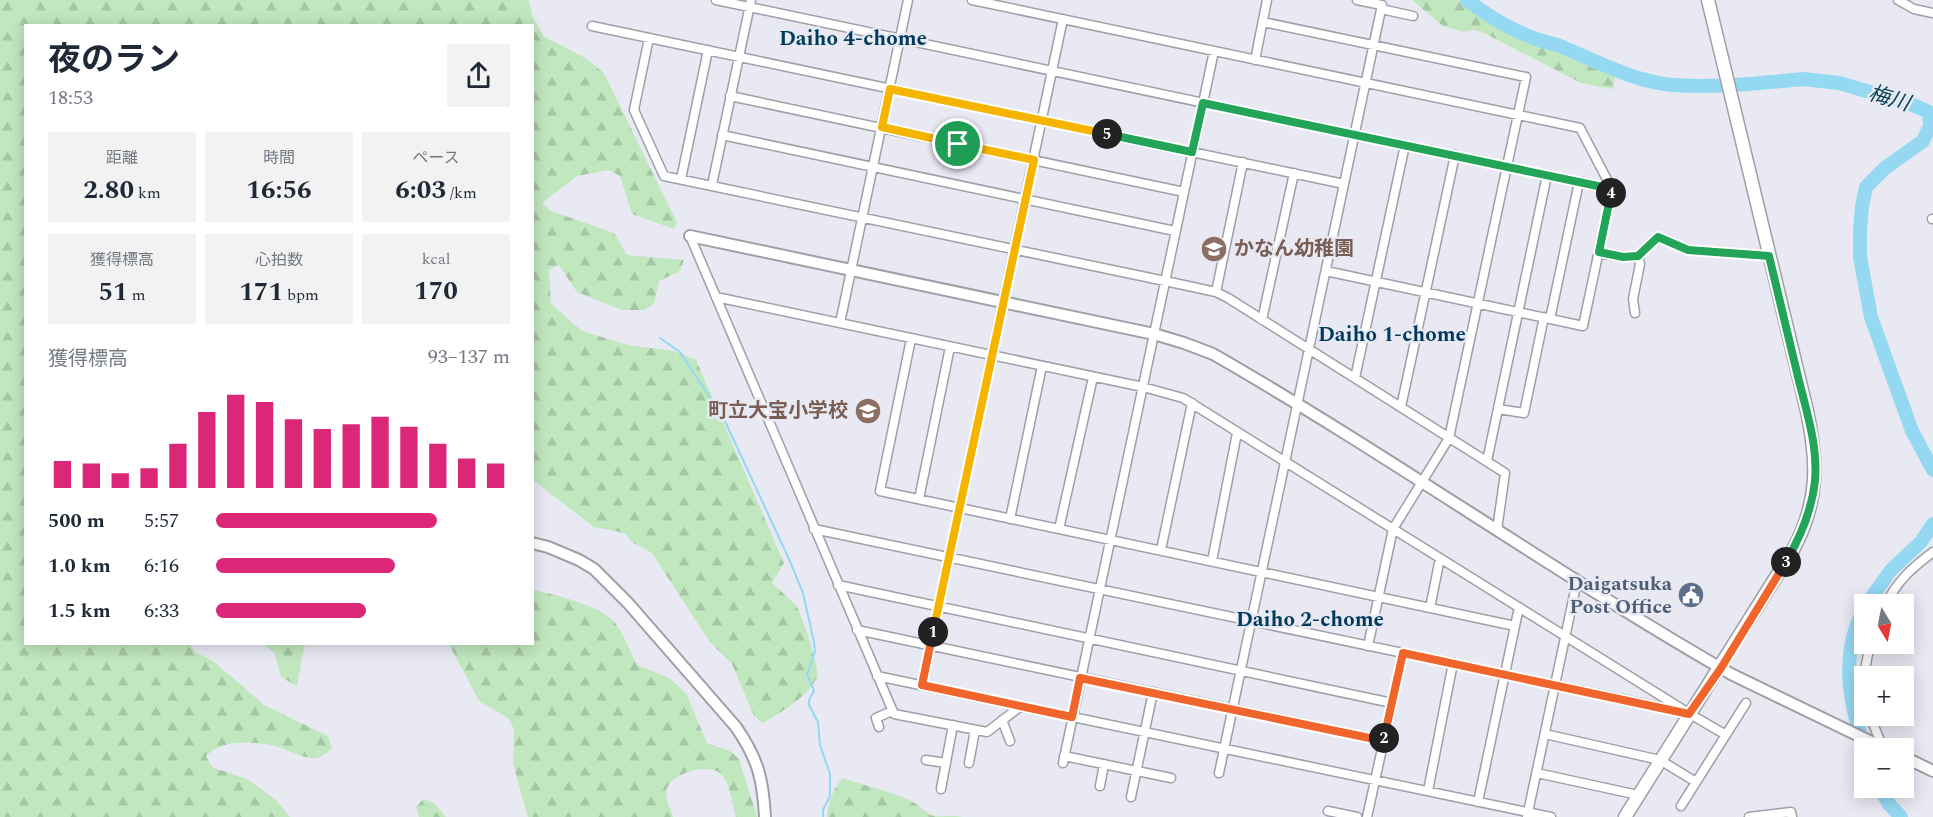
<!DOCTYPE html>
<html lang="ja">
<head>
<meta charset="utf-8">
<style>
	body { margin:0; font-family:Spectral,"Noto Sans JP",serif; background:#f2f2f3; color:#1f2937; height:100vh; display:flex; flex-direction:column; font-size:22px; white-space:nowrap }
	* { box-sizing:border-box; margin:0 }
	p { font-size:20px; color:#747a83 }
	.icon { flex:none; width:33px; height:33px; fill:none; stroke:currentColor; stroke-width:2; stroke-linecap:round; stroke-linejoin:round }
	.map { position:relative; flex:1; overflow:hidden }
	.drawer { position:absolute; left:24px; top:24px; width:510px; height:621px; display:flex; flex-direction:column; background:#fff; border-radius:0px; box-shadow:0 3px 15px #0003 }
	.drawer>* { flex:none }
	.needle { width:39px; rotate:170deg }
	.tools { position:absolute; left:1854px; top:594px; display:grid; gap:12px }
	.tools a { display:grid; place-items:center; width:60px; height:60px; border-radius:0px; background:#fff; box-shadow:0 3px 15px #0003; font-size:30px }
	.pin { position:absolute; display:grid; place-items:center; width:51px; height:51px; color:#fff; margin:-26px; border:3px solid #fff; border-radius:50%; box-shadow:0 2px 6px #0007 }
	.km { position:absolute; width:30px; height:30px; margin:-15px; border-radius:50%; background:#222; color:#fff; font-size:16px; line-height:30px; text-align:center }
	.round { display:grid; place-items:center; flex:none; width:63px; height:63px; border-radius:0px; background:#f2f2f3 }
	.overview { display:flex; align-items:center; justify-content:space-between; height:102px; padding:0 24px }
	h1 { font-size:33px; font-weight:700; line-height:45px }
	.metrics { display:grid; grid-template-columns:repeat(3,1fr); gap:9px; height:102px; padding:6px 24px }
	.metrics div { display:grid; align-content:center; border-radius:0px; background:#f2f2f3; text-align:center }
	.metrics b { font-size:26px; font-weight:700 }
	.metrics small { font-size:16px; font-weight:400 }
	.metrics p { font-size:16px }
	.chart { height:168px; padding:12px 24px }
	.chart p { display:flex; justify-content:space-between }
	.chart svg { width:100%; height:108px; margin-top:6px; stroke:#db2777; stroke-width:6 }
	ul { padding:0 24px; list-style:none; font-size:20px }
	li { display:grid; grid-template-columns:96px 72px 1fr; align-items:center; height:45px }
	li i { height:15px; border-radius:8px; background:#db2777 }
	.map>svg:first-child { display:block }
</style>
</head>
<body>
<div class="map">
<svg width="1933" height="817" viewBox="0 0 1933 817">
	<defs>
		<pattern id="forest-firs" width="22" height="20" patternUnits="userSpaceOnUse" patternTransform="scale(1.5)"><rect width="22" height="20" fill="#c1e7bf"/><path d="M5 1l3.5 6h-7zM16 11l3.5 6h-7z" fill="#a6c7a5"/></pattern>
	</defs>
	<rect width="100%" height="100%" fill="#e8e9f2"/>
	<path fill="url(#forest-firs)" d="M0,0H529L532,16L543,36L585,58L604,73L677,223L674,229L632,214L620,176L609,170L577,176L542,203L551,211L614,233L627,255L684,260L680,271L659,281L654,303L645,310H622L577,292L559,265L549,270L551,304L582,331L628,345L674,351L696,360L784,563L772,583C780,590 789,598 796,606C802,614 820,669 817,677C808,697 781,712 763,723L754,716L732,664L709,641L652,553L632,542L625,533L594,527L533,480L532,26H26V644H189L197,653L213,661L264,705L328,736L332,748C326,754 320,759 311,758C297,756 284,747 270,745C249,741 221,740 206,756L212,767L247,779L276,800L290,817H0Z
		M1412,0H1458L1509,32L1615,77L1613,89L1581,83L1484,33L1475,30L1464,32L1443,26Z
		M533,590C553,594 602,606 615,623C624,635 630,651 637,665L669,678L686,693L707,743L730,751L739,759L757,817H736C733,806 729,780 720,773C706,762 665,775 666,794C666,801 671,810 673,817H528L513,764L514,729L508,718L479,701L449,644H532Z
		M264,644H306L304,648L297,686L281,677L275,654Z
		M843,778C865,786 890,791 911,801C918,804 928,815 934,816C944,817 952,814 962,817H827C828,804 833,788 843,778Z
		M423,799L434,803L446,817H419L416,807Z"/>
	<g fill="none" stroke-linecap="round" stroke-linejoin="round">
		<path stroke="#94d8f2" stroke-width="2" d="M660,338L680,352L724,419L789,559L803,593L814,642L815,652L807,674L814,691L809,700V705L818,722L820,745L830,774V796L823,810V817"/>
		<path stroke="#94d8f2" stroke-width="14" d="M1467,0C1488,16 1515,32 1539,40C1545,42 1551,43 1557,45C1595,60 1633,82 1674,85C1716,88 1761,83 1803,79L1839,83L1908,103L1929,112L1930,126L1923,141L1885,168L1866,187L1862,206L1860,230V257L1871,317L1912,431L1933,470
			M1867,604L1891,570L1921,542L1933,524
			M1864,609C1839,657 1850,700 1864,749
			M1880,788L1889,804L1901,817"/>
		<defs>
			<path id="minor" d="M716,0L1612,189
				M972,0L1580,128L1612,189L1583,326L1326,271
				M1898,0L1914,9L1933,13
				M1381,9L1413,16
				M1263,22L1526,77L1449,438L1393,529L1368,646
				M592,26L1344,184
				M649,38L634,110L664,176L1165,281L1216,292L1228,298L1505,473L1497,530
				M1255,60L1267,0
				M730,96L1184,192
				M722,135L1175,231
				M681,179L708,50
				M712,185L751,0
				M1932,219H1933
				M690,236L894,714L987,732L1021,706
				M1599,253L1623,257L1638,256L1658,237L1688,250L1769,256
				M1216,292L1243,162
				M716,297L1143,387L1183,398L1690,714L1726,735
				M1635,313L1633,299L1640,264L1638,256
				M1550,319L1579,182
				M1262,320L1294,173
				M840,323L908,0
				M911,339L880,491L1515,626
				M1355,378L1405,145
				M1401,407L1455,155
				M1498,409L1524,413L1544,317
				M1487,461L1547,175
				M919,499L950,347
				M1010,519L1042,366
				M814,529L1683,712
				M1059,529L1093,377
				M1161,550L1192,403
				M1212,561L1237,433
				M838,585L1392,703
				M1886,604C1897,581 1913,567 1933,552
				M1430,608L1440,558
				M857,630L1384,741
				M877,676L1551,817
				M922,685L1063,19
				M1864,695L1862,685L1870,644
				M1870,716L1883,748
				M1002,720L1010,741
				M879,727L876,718L892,711
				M1545,734L1660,760L1696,782
				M1064,756L1171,778
				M926,760L946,763
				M969,763L975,730
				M1063,763L1214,51
				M1219,773L1382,5L1357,0
				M1537,773L1638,795
				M1100,786L1104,764
				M941,789L953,725
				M1428,791L1453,663
				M1131,797L1153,692
				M1478,802L1519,607
				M1681,806L1746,703
				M1328,811L1357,817
				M1367,817L1403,653
				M1527,817L1577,581
				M1749,817L1791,812L1792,817"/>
			<path id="tertiary" d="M690,236L1154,334L1184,343L1213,354C1389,455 1555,573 1731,674L1884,748
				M532,543L548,547L579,560L594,569L628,603L736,727C758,759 763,779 765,817
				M1904,757L1933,771"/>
			<path id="primary" d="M1625,817L1793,550C1819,501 1818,463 1807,411L1708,0"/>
		</defs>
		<use href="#minor" stroke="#9e9fa7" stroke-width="11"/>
		<use href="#tertiary" stroke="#9e9fa7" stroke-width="14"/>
		<use href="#primary" stroke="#9e9fa7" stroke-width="15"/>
		<use href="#minor" stroke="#fff" stroke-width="8"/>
		<use href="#tertiary" stroke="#fff" stroke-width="10"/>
		<use href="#primary" stroke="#fff" stroke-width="12"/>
	</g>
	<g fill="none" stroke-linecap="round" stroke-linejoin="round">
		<defs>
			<path id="split-1" d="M933,632L1034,160L958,144"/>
			<path id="split-2" d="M933,632L922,685L1072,717L1080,678L1384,741V738"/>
			<path id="split-3" d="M1384,738L1403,653L1689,714L1721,668L1786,562"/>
			<path id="split-4" d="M1611,193L1599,252L1623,257L1638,256L1658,237L1688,250L1769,256C1779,298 1789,339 1799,381C1807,413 1818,447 1815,481C1812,510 1801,536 1786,562"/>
			<path id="split-5" d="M1107,134L1192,152L1203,103L1612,189L1611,193"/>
			<path id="split-6" d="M958,144L882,127L890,89L1107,134"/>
		</defs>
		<use href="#split-1" stroke="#fff" stroke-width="12"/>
		<use href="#split-2" stroke="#fff" stroke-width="12"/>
		<use href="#split-3" stroke="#fff" stroke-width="12"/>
		<use href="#split-4" stroke="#fff" stroke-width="12"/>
		<use href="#split-5" stroke="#fff" stroke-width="12"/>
		<use href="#split-6" stroke="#fff" stroke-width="12"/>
		<use href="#split-1" stroke="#f5b400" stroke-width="8"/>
		<use href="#split-2" stroke="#f0652b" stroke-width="8"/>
		<use href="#split-3" stroke="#f0652b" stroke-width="8"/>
		<use href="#split-4" stroke="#22a559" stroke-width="8"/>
		<use href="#split-5" stroke="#22a559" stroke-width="8"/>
		<use href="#split-6" stroke="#f5b400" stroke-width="8"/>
	</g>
	<defs>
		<symbol id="school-disc" viewBox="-11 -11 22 22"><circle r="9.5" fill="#8d6e63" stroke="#e8e9f2"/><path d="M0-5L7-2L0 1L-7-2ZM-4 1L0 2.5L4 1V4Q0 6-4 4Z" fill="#fff"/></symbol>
		<symbol id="civic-disc" viewBox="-11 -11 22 22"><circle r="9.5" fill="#5c6f8a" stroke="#e8e9f2"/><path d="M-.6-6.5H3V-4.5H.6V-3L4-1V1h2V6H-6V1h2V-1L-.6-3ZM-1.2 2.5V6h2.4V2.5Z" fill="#fff"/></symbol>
	</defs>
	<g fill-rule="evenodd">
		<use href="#school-disc" x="1199" y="234" width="30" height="30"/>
		<use href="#school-disc" x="853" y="396" width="30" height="30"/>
		<use href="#civic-disc" x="1676" y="580" width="30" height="30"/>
	</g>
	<g text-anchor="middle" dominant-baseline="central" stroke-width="5" stroke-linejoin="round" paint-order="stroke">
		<g font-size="20" font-weight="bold" fill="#785e54" stroke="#e8e9f2" text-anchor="start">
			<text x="1234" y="249">かなん幼稚園</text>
			<text x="848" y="411" text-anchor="end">町立大宝小学校</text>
		</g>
		<g font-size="20" font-weight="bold" fill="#4e5e75" stroke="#e8e9f2" text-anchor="end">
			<text x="1672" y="584">Daigatsuka<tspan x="1672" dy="23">Post Office</tspan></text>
		</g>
		<g font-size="21" font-weight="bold" fill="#003a5c" stroke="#e8e9f2">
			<text x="853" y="39">Daiho 4-chome</text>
			<text x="1392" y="335">Daiho 1-chome</text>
			<text x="1310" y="620">Daiho 2-chome</text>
		</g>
		<g font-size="21" font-style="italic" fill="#054355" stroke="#e8e9f2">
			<text transform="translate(1889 99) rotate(16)">梅川</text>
		</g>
	</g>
</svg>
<div class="tools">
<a><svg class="needle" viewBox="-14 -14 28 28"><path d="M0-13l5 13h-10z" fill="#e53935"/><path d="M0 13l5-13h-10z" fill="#747a83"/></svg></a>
<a>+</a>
<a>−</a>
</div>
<div class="pin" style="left:958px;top:144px;background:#1e9e55"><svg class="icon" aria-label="arrive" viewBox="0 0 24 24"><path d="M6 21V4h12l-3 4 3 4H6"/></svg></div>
<b class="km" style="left:933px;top:632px">1</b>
<b class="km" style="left:1384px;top:738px">2</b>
<b class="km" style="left:1786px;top:562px">3</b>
<b class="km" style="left:1611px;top:193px">4</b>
<b class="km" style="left:1107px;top:134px">5</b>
<section class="drawer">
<div class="overview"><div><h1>夜のラン</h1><p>18:53</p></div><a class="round"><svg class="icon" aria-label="share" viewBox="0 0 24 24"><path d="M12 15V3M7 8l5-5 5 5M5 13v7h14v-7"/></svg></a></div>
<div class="metrics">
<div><p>距離</p><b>2.80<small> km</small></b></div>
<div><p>時間</p><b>16:56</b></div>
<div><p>ペース</p><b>6:03<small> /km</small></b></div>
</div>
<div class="metrics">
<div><p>獲得標高</p><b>51<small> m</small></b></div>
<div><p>心拍数</p><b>171<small> bpm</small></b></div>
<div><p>kcal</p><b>170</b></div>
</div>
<div class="chart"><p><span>獲得標高</span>93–137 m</p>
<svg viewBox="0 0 160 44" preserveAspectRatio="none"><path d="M5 44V33M15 44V34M25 44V38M35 44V36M45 44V26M55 44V13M65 44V6M75 44V9M85 44V16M95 44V20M105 44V18M115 44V15M125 44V19M135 44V26M145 44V32M155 44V34"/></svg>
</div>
<ul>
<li><b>500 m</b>5:57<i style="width:75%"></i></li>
<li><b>1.0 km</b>6:16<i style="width:61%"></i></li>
<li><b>1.5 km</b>6:33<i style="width:51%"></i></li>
</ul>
</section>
</div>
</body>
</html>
